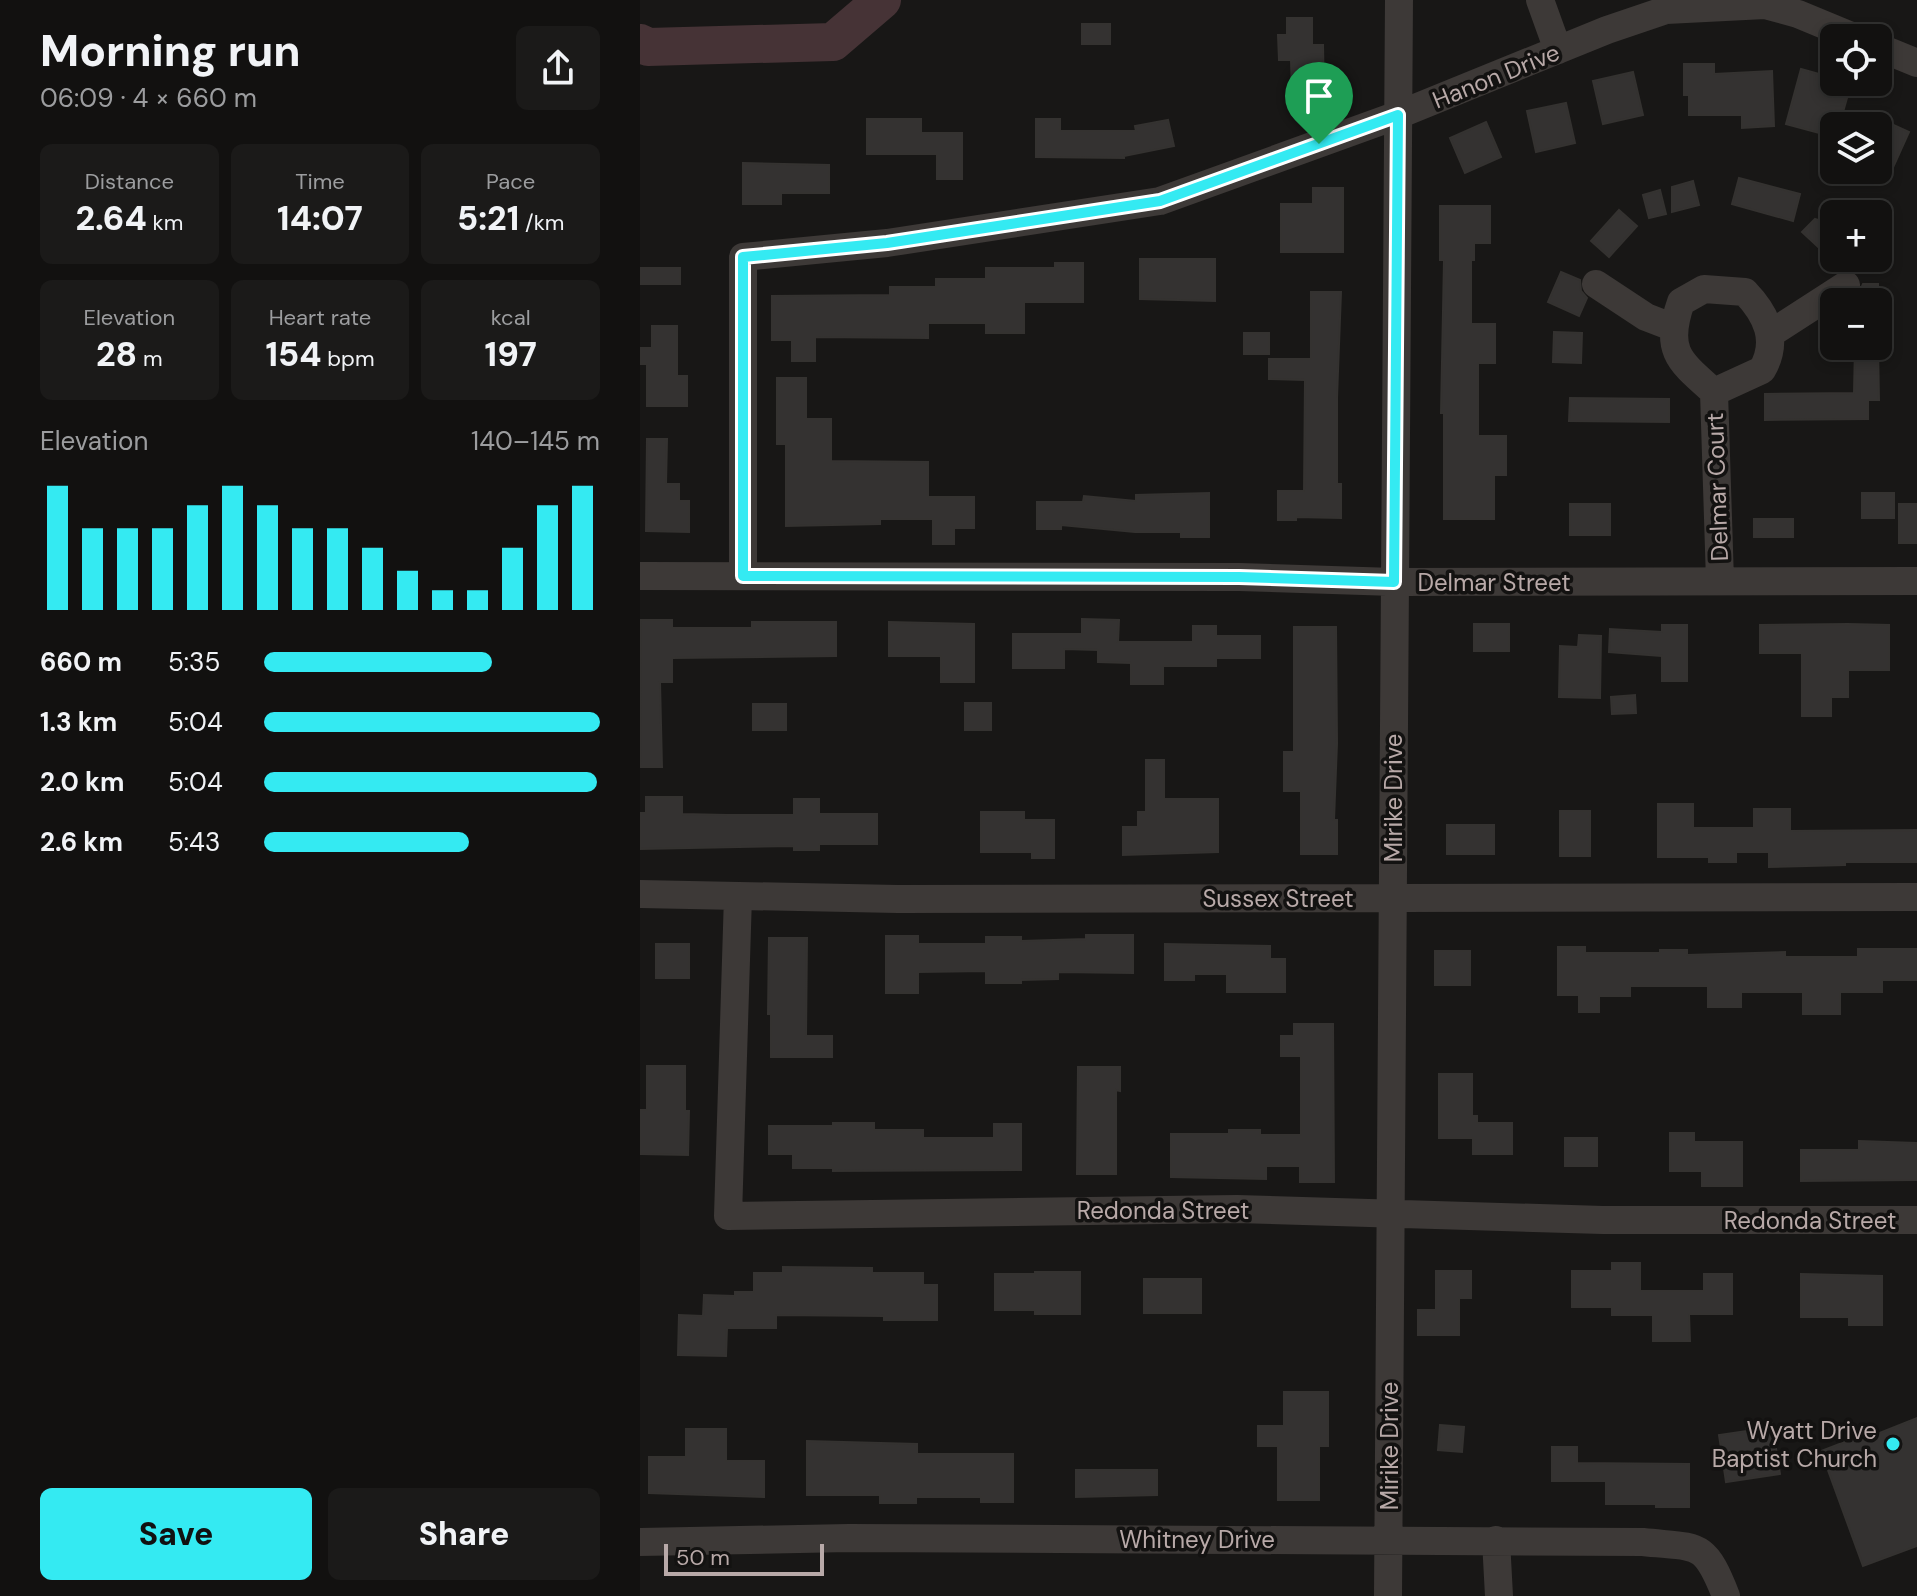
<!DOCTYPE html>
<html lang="en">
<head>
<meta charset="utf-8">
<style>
	body { margin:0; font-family:"DM Sans",sans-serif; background:#1b1a19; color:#f1f3f6; height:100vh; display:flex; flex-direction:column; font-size:30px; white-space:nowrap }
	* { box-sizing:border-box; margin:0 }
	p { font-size:26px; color:#9c9d9f }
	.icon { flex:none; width:44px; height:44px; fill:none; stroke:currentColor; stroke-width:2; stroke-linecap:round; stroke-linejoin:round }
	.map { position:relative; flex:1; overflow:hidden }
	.sheet { display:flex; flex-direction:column; background:#121110; width:640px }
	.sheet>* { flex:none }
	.controls { position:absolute; left:1180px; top:24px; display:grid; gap:16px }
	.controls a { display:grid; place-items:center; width:72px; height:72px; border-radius:12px; background:#121110; box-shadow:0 4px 12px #0003,0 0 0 2px #313130; font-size:40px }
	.scale { position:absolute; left:24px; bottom:20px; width:160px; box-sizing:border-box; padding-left:8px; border:4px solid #b8a9a8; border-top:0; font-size:22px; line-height:28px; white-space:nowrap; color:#b8a9a8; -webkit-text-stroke:6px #131211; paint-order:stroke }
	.pin { position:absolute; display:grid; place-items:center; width:68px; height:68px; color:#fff; margin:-82px -34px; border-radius:50% 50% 50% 0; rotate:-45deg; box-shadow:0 0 8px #0007 }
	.pin .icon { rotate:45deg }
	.round { display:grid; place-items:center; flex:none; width:84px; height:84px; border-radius:12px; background:#1b1a19 }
	.overview { display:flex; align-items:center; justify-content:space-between; height:136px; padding:0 40px }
	h1 { font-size:44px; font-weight:800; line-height:60px }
	.figures { display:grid; grid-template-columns:repeat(3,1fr); gap:12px; height:136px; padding:8px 40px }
	.figures div { display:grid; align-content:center; border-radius:12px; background:#1b1a19; text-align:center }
	.figures b { font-size:34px; font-weight:800 }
	.figures small { font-size:22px; font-weight:400 }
	.figures p { font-size:22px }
	.chart { height:224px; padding:16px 40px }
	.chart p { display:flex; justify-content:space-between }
	.chart svg { width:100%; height:144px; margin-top:8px; stroke:#34eaf2; stroke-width:6 }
	.action { display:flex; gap:16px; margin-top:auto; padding:16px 40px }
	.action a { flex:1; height:92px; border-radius:12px; background:#34eaf2; color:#111; font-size:32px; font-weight:800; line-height:92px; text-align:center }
	.action a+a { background:#1b1a19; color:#f1f3f6 }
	ul { padding:0 40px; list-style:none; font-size:26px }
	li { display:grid; grid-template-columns:128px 96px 1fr; align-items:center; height:60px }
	li i { height:20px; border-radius:10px; background:#34eaf2 }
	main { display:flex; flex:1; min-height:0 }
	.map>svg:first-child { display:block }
</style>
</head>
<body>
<main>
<section class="sheet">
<div class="overview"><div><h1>Morning run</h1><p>06:09 · 4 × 660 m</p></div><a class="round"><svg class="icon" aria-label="share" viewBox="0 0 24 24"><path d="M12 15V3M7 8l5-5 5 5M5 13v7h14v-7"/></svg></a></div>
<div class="figures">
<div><p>Distance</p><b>2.64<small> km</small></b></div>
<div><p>Time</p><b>14:07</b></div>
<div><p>Pace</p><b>5:21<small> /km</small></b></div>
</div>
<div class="figures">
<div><p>Elevation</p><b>28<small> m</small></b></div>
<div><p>Heart rate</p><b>154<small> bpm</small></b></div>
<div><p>kcal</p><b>197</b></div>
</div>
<div class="chart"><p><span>Elevation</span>140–145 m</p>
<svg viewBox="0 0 160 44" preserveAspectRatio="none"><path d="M5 44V6M15 44V19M25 44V19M35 44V19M45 44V12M55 44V6M65 44V12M75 44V19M85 44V19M95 44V25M105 44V32M115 44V38M125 44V38M135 44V25M145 44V12M155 44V6"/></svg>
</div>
<ul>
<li><b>660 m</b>5:35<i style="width:68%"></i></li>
<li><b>1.3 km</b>5:04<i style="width:100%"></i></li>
<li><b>2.0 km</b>5:04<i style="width:99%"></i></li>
<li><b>2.6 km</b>5:43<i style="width:61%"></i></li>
</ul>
<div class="action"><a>Save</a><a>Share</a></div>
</section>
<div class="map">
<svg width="1277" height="1596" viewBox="0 0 1277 1596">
	<rect width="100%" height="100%" fill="#181716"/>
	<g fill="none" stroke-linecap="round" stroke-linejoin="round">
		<path stroke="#463336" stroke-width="38" d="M0,43L8,47L193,42L242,0"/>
	</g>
	<path fill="#343231" stroke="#343230" stroke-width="2" d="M647,18H672V45H683L684,94L652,95L651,60H639L638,35H647Z
		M442,24H470V44H442Z
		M1044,64H1074V74L1132,71L1134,126L1102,128V115H1049V95H1044Z
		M1161,69L1194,78L1196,82L1193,94L1207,98L1199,126H1194V137L1146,124Z
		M993,72L1003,115L963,124L953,81Z
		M926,103L935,143L896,152L887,111Z
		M1238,118L1269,132L1251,172L1238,166Z
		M227,119H281V133H322V179H297V154H227Z
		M396,119H420V131H496L495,126L528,120L534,146L484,156V158L396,157Z
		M846,122L861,157L825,173L810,138Z
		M103,163L189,165V193H141V204H103Z
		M1099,178L1160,194L1153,221L1092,204Z
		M1053,181L1059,205L1032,212V187Z
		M673,188H703V252H641V204H673Z
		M1020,190L1026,214L1009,218L1003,195Z
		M800,206H850V243H834V260H831V324H855V363H838V436H866V475H854V519H804V413H801L804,260H800Z
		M979,210L997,226L969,257L951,241Z
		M1175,219L1194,225V258H1231L1217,273L1213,270L1202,269L1162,232Z
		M500,259H575V301L500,299Z
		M415,263H443V302H384V333H346V323H288V338L175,337V361H152V340H132V296L250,295V287H296V279H346V268H415Z
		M0,268H40V284H0Z
		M921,272L940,280L941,291L947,298L939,316L908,302Z
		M1223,284H1238V302H1215Z
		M671,292H701L697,398V484H701V518L656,517V520H638V491H664L665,380L629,379V359H671Z
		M12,326H37V376H47V406H7V364H0V348H12Z
		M914,332L942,333L941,363L913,362Z
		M604,333H629V354H604Z
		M1215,346H1238L1239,400H1228V419L1125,420V394L1214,393Z
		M137,378H166V419H191V461L288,462V497H334V528H314V544H293V519H240V524L146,526V444H137Z
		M930,398L1029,399V422L929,421Z
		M7,439H27L26,484H39V501H49V532L6,531Z
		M569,493V537H541V532H495L421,525V529H397V502H443L444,496L496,501V495Z
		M1222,493H1254V518H1222Z
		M930,504H970V535H930Z
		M1259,504H1277V543H1259Z
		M1114,519H1153V537H1114Z
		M442,619L479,620L478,642H553V626H576V636H620V658H576V666H523V684H491V663L458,662V650L424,649V668H373V634H442Z
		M1,620H32V628H112V622H196V656L32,658V682H20L22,767H0Z
		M249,622L334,624V682H301V656H249Z
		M834,624H869V651H834Z
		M1208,624L1249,625V670H1208V697H1191V716H1162V653H1120V625Z
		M1022,625H1047V681H1022V656L969,652L970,629L1022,632Z
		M654,627H696L697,743L694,820H697V854H661V791H644V752H654Z
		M939,635L961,636L960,698L919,697L920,646L938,647Z
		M995,695L996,713L972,714L971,697Z
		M325,703H351V730H325Z
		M113,704H146V730H113Z
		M506,760H524V799H578V852L483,855V827H498V812H506Z
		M6,797H42V814L87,815H154V799H179V814H237V844H179V850H154V846L0,849V813H6Z
		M1018,804H1053V828H1114V809H1150V831L1277,830V862H1205V865L1129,867V852H1096V862H1069V857H1018Z
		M920,811H950V856H920Z
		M341,812H384V820H414V858H392V852H341Z
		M807,825H854V854H807Z
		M446,935H493V973L418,972V979L381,980V983H346V971L278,972V993H246V936H278V944H346V937H381V941L446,939Z
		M129,938H167L166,1036H192V1057H131V1014H128Z
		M16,944H49V978H16Z
		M525,944L630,946V959H645V992H587V974H554V980H525Z
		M918,947H945V953H1020V950H1047V955L1145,952V957H1218V949H1277V980H1242V992H1200V1014H1163V992H1101V1007H1068V986H990V996H959V1012H939V995H918Z
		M795,951H830V985H795Z
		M654,1024H693L694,1182H660V1166H626V1179L531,1177V1134H589V1130H620V1135H661V1056H641V1036H654Z
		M7,1066H45V1111H49L48,1155L0,1154V1110H7Z
		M438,1067H480V1091L476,1090V1174H437Z
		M799,1074H832V1116H837V1123H872V1154H833V1138H799Z
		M193,1123H234V1130H283V1138H354V1124H381V1170L193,1171V1168H153V1154H129V1126H193Z
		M1030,1133H1054V1142H1102V1186H1062V1171H1030Z
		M925,1138H957V1166H925Z
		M1219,1141L1277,1143V1180L1161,1181V1150H1219Z
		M972,1263H1000V1291H1064V1274H1092V1314H1049L1050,1341H1013V1315H972V1307H932V1271H972Z
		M143,1267L232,1268V1273H283V1285H297V1320H244V1316L136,1315V1328H87L86,1356L38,1355L39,1315L63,1316L64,1295L95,1296V1292H114V1273H143Z
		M796,1271H831V1298H819V1335H778V1310H796Z
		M395,1272H440V1314H395V1310H355V1274H395Z
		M1161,1274L1242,1276V1325H1209V1317H1161Z
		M504,1279H561V1313H504Z
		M644,1392H688V1446H679V1500H638V1446H618V1426H644Z
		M1277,1418V1546L1223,1566L1181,1451L1215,1438L1217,1442Z
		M1132,1423L1140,1474L1086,1482L1079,1435L1107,1431L1106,1426Z
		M800,1425L824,1427L822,1452L798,1450Z
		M46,1429H86V1461H124V1497L9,1493V1457H46Z
		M167,1441L277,1444V1454H373V1502H341V1497H276V1503H240V1495H167Z
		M912,1447H937V1463L1049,1464V1507H1016V1504H966V1481H912Z
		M436,1470H517V1495L436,1497Z"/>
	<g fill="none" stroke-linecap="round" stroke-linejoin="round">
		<path stroke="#3d3937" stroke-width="28" d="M900,0L918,50
			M1238,47L1277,63
			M956,284L1006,317L1032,327
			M1064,289L1105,292C1127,315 1139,341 1122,370L1074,392C1039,361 1024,351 1041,302Z
			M1130,334L1206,285
			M1074,392L1080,581
			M0,576L599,577L754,582L1277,581
			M103,576V257L247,243L520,201L758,115L967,30L1026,10L1125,5L1158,14L1216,38
			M0,894L258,899L1277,897
			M98,896L88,1216L597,1209L963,1220H1277
			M856,1540L859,1596
			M0,1542L209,1538L1003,1542C1059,1548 1064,1540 1086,1596
			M748,1596L759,0"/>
	</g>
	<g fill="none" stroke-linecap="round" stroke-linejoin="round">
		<defs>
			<path id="route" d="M758,115L754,582L599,577L103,576V257L247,243L520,201Z"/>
		</defs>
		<use href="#route" stroke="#fff" stroke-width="16"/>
		<use href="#route" stroke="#34eaf2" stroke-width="10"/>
	</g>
	<circle fill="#34eaf2" stroke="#131211" stroke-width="3" cx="1253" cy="1444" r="8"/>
	<g text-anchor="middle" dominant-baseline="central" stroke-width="7" stroke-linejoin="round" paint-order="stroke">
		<g font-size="24" fill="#b8a9a8" stroke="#131211">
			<text transform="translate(856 76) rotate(-22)">Hanon Drive</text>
			<text transform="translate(1077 487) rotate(-92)">Delmar Court</text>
			<text x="854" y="582">Delmar Street</text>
			<text transform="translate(753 798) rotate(-90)">Mirike Drive</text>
			<text x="638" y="898">Sussex Street</text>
			<text x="523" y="1210">Redonda Street</text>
			<text x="1170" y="1220">Redonda Street</text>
			<text transform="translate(749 1446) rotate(-90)">Mirike Drive</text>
			<text x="557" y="1539">Whitney Drive</text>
		</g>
		<g font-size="24" fill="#b8a9a8" stroke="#131211" text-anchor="end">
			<text x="1237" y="1430">Wyatt Drive<tspan x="1237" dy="28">Baptist Church</tspan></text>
		</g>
	</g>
</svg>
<div class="controls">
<a><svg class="icon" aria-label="locate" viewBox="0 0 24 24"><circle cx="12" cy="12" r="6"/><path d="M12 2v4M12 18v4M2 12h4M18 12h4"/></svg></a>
<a><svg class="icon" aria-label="layers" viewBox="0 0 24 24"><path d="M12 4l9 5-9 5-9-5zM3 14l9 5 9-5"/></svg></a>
<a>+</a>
<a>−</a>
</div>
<div class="scale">50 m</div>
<div class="pin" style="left:679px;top:144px;background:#1e9e55"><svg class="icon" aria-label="arrive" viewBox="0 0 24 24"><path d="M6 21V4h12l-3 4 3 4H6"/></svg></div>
</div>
</main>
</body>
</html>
